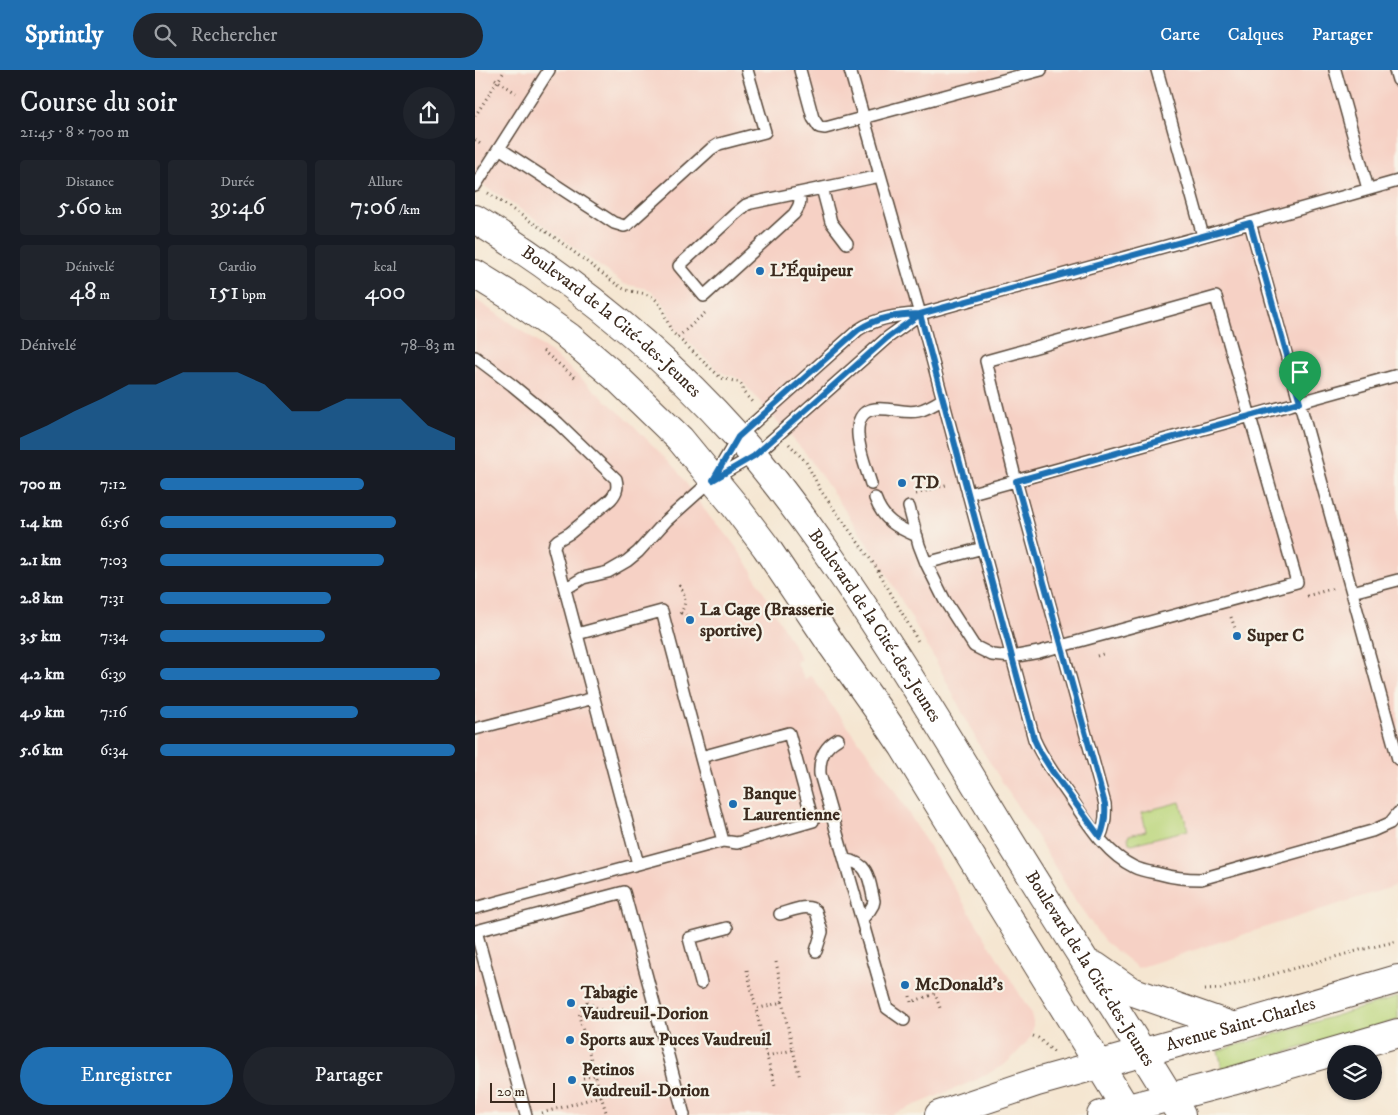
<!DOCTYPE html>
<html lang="fr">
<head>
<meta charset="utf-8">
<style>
	body { margin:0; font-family:"IM FELL DW Pica",serif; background:#20242c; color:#f1f3f6; height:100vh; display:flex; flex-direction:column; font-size:19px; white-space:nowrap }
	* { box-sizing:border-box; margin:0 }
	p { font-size:16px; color:#9ea1a6 }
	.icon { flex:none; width:28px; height:28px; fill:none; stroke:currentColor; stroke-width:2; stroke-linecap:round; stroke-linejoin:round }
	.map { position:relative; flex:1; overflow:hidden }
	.details { display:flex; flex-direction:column; background:#171b24; width:475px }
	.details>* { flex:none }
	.tools { position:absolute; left:852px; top:975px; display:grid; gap:10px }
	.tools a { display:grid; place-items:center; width:55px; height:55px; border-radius:50%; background:#171b24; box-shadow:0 1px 4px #0004; font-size:25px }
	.scale { position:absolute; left:15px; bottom:12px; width:65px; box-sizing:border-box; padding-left:5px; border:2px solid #3b2a1e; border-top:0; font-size:14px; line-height:18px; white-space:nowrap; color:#3b2a1e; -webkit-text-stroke:4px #f7f3e8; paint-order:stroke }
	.pin { position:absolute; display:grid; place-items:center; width:42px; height:42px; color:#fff; margin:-51px -21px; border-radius:50% 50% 50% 0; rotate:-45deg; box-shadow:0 0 5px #0007 }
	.pin .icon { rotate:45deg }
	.round { display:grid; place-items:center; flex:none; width:52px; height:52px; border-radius:26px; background:#20242c }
	.headline { display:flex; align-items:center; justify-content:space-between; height:85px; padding:0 20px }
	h1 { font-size:28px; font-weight:600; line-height:38px }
	.figures { display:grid; grid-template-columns:repeat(3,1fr); gap:8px; height:85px; padding:5px 20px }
	.figures div { display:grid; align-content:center; border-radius:5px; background:#20242c; text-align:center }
	.figures b { font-size:25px; font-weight:600 }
	.figures small { font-size:14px; font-weight:400 }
	.figures p { font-size:14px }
	.chart { height:140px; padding:10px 20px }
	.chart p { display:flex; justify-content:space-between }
	.chart svg { width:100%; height:90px; margin-top:5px; fill:#1f6fb2; opacity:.7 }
	.cta { display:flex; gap:10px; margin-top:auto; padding:10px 20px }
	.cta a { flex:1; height:58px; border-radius:30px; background:#1f6fb2; color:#fff; font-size:20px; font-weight:600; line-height:58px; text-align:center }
	.cta a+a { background:#20242c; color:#f1f3f6 }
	ul { padding:0 20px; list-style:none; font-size:16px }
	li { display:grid; grid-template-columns:80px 60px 1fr; align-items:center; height:38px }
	li i { height:12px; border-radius:6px; background:#1f6fb2 }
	header { display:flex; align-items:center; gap:30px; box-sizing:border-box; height:70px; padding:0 25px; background:#1f6fb2; color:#fff }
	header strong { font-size:24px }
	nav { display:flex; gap:28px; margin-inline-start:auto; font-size:18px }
	.search { width:350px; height:45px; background:#20242c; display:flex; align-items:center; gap:12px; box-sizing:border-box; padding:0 18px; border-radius:28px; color:#9ea1a6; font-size:19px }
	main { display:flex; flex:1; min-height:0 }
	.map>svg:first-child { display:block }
</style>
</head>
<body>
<header>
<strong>Sprintly</strong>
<div class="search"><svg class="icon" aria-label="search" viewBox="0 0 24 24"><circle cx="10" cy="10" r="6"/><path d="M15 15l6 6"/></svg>Rechercher</div>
<nav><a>Carte</a><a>Calques</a><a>Partager</a></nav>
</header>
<main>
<section class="details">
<div class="headline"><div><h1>Course du soir</h1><p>21:45 · 8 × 700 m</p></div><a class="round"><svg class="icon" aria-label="share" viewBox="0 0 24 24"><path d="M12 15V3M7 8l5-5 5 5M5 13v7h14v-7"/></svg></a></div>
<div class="figures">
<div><p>Distance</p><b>5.60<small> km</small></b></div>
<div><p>Durée</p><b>39:46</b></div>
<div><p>Allure</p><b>7:06<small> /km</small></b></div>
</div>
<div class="figures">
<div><p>Dénivelé</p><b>48<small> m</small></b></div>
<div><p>Cardio</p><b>151<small> bpm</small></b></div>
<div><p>kcal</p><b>400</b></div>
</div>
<div class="chart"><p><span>Dénivelé</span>78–83 m</p>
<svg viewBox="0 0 160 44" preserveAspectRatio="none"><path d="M0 44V38L10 32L20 25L30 19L40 12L50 12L60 6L70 6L80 6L90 12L100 25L110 25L120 19L130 19L140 19L150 32L160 38V44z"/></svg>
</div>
<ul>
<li><b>700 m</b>7:12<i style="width:69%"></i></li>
<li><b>1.4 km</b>6:56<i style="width:80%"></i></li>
<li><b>2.1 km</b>7:03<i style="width:76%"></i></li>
<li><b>2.8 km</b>7:31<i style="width:58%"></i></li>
<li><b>3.5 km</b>7:34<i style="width:56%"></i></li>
<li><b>4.2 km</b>6:39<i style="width:95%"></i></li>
<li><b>4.9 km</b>7:16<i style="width:67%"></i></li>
<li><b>5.6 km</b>6:34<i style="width:100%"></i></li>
</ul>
<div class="cta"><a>Enregistrer</a><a>Partager</a></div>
</section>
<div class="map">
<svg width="923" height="1045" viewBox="0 0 923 1045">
	<rect width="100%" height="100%" fill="#f7f3e8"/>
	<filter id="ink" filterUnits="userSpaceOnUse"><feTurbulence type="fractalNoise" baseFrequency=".02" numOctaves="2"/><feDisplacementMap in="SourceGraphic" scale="10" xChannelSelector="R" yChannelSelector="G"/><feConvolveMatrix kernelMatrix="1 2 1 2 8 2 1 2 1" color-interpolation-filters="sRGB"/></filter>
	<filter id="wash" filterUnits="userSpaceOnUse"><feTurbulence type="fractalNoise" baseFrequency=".0096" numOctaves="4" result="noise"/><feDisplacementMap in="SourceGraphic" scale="20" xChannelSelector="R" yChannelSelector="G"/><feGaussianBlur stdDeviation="1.12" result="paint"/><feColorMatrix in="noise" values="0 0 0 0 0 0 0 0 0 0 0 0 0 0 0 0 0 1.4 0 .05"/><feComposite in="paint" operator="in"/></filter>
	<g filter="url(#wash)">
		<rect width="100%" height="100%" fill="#f5e6d1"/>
		<path fill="#f6d1c5" d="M0,0H923V815L663,898L629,871L598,827L562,767L505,677L462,593L412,505L387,465L332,385L266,310L258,306L250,304L243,300L200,259L191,237L186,230L177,222L169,218L149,214L142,209L62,150L0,110Z
			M0,229L54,266L92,296L153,350L201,399L237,450L248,460L261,477L272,493L326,589L321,592L330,609L336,605L357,636L412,708L555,941L558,950V958L556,966L551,973L539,986L529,995L501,1010L416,1045H0Z"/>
		<path fill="#bbd67c" stroke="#7b804d" d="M705,732L713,760L657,774L654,773L653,767L654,765L671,761L667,742Z
			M923,927V950L748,1000L743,981Z"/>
	</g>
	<g filter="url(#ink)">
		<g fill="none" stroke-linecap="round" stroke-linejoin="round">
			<defs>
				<path id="lane" d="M325,0L338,48L344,57L350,58L566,0
					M375,0L445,244
					M682,0L728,166
					M860,0L893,119
					M920,0L923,10
					M24,78L139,153L149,156L152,155L236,79L244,74L290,62L272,0
					M0,116L74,0
					M347,118L356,152L372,173
					M323,123C327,131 324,137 319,144L229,226L204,196L260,144L271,135L276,133C319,124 362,115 405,106
					M775,153L923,111
					M0,287L37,315L83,353L141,409C143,417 142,422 136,429L95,463L83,470L80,473L79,478L163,794
					M239,408L263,367L383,260C401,248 422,245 443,244
					M396,414C391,396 367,343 400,339C415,337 429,344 443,341C452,339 460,334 468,329
					M493,424L923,305
					M400,428C408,450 421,457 442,466
					M434,437L444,475L451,493L470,531L499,576L517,585L537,587L564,582L822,512L741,227L511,291L541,411L586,576L590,589L630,734C631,747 630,756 625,767
					M451,493L508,478
					M90,519L108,508L133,502L152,491L163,482L191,451L238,409L279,386L412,268L445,244
					M877,522L923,510
					M0,659L119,628
					M363,669C349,677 344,688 345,704L412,938L429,950
					M226,687L314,663L338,751L262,773L248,771
					M923,689L775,153L445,244L559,669C568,690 582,708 595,727C613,753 630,783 659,797C667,801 676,802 685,804C699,808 712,809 726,809L897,761L915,753L923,743
					M371,790C395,793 394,811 399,831L398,835L395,840L387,849
					M0,838L248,771L187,541L102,564
					M305,844C316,841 332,833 341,841L347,862L341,881
					M226,913L214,868L252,858
					M51,1045L1,861L149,822L209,1045"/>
				<g id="secondary">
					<path id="s1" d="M0,149C97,209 186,281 262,366C297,405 328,448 357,490C416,575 469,662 522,750C582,849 646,946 706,1045"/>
					<path d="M0,204L42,230L94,267L141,307L205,369L260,436L291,477L357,575L411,651L428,676L655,1045"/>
					<path d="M620,896L656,921L759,957"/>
					<path id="s2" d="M464,1045L562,1012L759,957L923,909"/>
					<path d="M626,1045L757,1011L923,963"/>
				</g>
			</defs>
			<use href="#lane" stroke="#574639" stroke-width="14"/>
			<use href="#secondary" stroke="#574639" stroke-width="30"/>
			<path stroke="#574639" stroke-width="3" stroke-dasharray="1 4" stroke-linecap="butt" d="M20,9L41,23
				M0,46L30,0
				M0,70L8,76
				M13,123L79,167L141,214C144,216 148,219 152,220C162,223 173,222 182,231C190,240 191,253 198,263L246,308L263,312L267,315L269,323L277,332
				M203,267L230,243
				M68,281L102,309
				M314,374L331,392L346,421L401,497L444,573
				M441,424L474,414
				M204,515C211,526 212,533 205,544
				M832,526L859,518
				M206,543L211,545
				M756,547L760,558
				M622,586L631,583
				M301,892L309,928L307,932
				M272,900L281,939
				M730,920L745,919L885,880L923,871
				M435,926L436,932L460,924L465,938
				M112,932L126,940
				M558,966L563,968L580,983
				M318,980L325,1008
				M292,986L318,980L307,932L281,939L290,980L300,1015
				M108,1008L120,1005
				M126,1026L132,1045
				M67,1043L126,1026L104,946L116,925L157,914"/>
			<use href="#lane" stroke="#fff" stroke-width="11"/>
			<use href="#secondary" stroke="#fff" stroke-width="28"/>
		</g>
	</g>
	<g fill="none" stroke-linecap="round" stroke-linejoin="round" filter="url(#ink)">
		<defs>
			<path id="route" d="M825,332L775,153L445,244L412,268L279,386L238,410L263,367L383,260C402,247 423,245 445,244L559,669L565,682L577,701L625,767C630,756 631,747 630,734L541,411L825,332"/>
		</defs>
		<use href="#route" stroke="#fff" stroke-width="10"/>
		<use href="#route" stroke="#1f6fb2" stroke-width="6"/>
	</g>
	<g fill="#1f6fb2" stroke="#f7f3e8" stroke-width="2">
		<circle cx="285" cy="201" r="5"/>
		<circle cx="427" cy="413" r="5"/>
		<circle cx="215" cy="550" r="5"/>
		<circle cx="762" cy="566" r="5"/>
		<circle cx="258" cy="734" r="5"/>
		<circle cx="430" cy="915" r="5"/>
		<circle cx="96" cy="933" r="5"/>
		<circle cx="95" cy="970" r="5"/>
		<circle cx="97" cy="1010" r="5"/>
	</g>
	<g text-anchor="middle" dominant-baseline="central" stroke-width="4.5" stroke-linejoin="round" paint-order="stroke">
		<g font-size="18" font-weight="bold" fill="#3b2a1e" stroke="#f7f3e8" text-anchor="start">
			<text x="295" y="201">L'Équipeur</text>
			<text x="437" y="413">TD</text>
			<text x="225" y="540">La Cage (Brasserie<tspan x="225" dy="21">sportive)</tspan></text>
			<text x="772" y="566">Super C</text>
			<text x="268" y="724">Banque<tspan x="268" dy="21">Laurentienne</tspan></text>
			<text x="440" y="915">McDonald's</text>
			<text x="106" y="923">Tabagie<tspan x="106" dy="21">Vaudreuil-Dorion</tspan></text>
			<text x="105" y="970">Sports aux Puces Vaudreuil</text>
			<text x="107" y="1000">Petinos<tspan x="107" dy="21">Vaudreuil-Dorion</tspan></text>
		</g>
		<g font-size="18" fill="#3b2a1e" stroke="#f7f3e8">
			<text stroke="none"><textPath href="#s1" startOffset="171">Boulevard de la Cité-des-Jeunes</textPath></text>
			<text stroke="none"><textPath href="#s1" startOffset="576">Boulevard de la Cité-des-Jeunes</textPath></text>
			<text stroke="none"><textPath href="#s1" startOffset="981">Boulevard de la Cité-des-Jeunes</textPath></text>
			<text stroke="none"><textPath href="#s2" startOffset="315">Avenue Saint-Charles</textPath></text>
		</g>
	</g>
</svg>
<div class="tools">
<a><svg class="icon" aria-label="layers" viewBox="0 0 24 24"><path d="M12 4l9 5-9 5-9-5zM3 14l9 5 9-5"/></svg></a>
</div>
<div class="scale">20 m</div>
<div class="pin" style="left:825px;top:332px;background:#1e9e55"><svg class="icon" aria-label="arrive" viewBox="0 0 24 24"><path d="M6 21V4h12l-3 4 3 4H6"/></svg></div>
</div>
</main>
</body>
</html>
